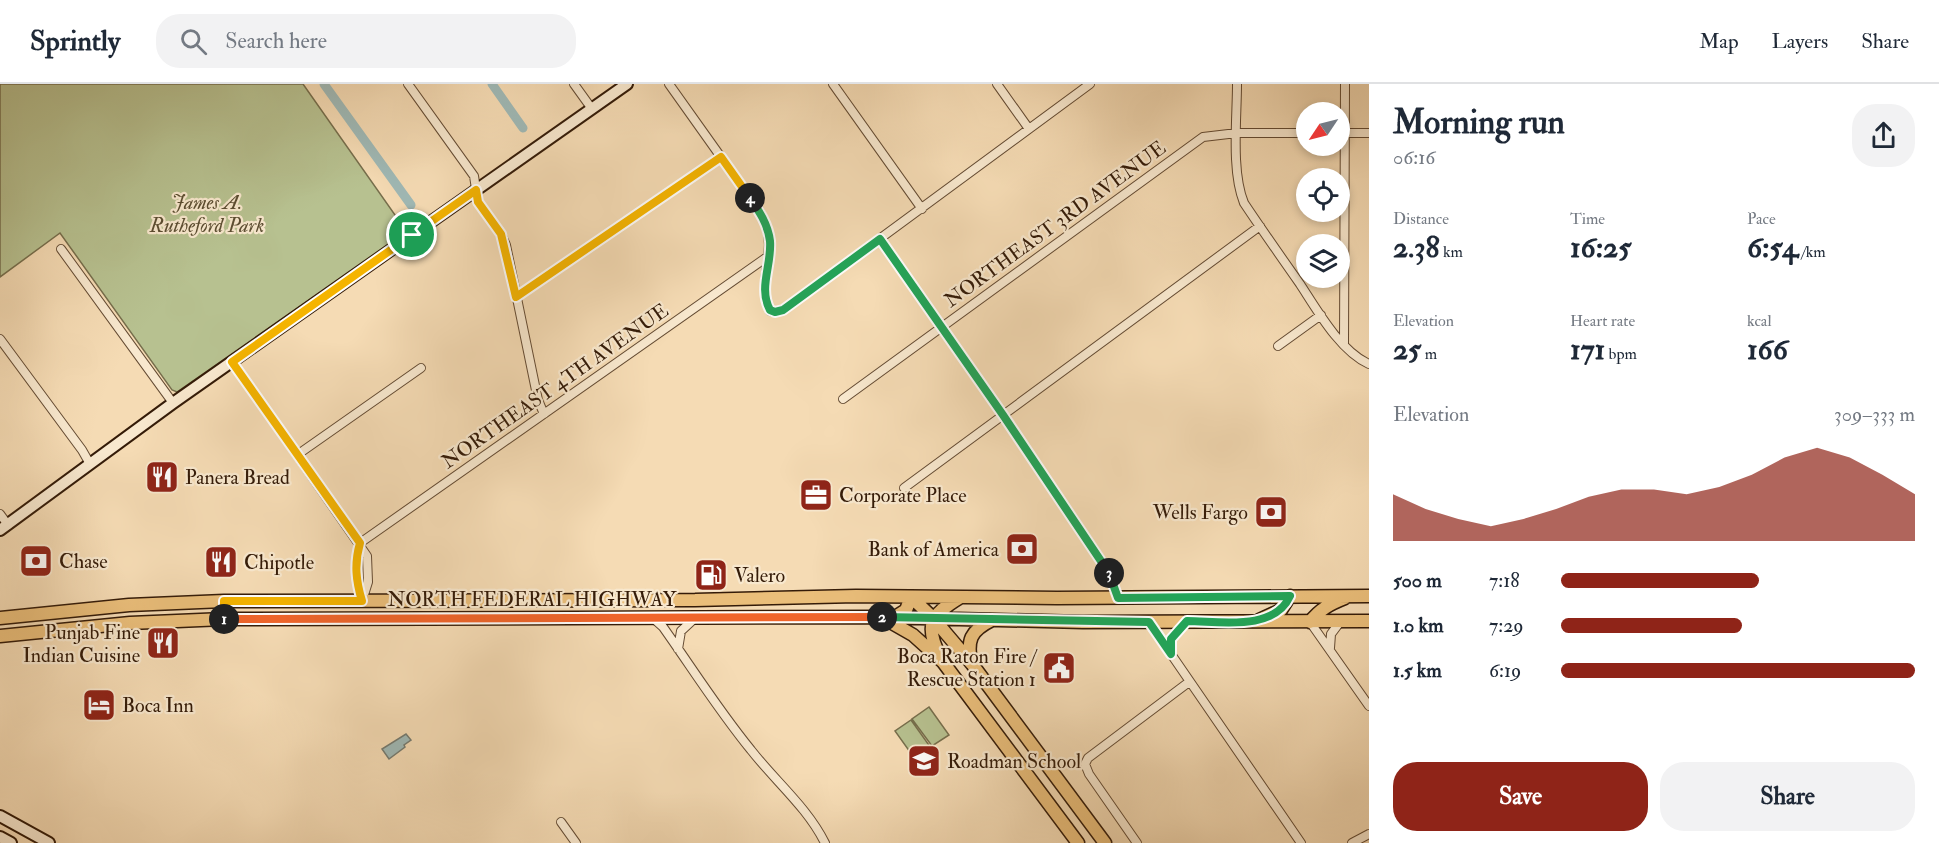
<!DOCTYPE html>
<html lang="en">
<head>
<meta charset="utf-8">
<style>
	body { margin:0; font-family:"IM FELL Double Pica",serif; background:#f2f2f3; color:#1f2937; height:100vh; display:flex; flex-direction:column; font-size:22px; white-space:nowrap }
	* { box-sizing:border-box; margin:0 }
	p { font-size:20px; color:#747a83 }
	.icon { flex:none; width:33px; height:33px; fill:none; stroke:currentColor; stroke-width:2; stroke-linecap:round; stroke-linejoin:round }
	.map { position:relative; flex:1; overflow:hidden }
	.panel { display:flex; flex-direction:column; background:#fff; width:570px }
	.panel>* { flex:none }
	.needle { width:39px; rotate:235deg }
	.buttons { position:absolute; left:1296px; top:18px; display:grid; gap:12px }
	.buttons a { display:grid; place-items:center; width:54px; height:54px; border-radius:50%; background:#fff; box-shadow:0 3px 9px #0003; font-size:30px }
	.pin { position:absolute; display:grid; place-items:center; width:51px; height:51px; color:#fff; margin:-26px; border:3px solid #fff; border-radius:50%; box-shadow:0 2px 6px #0007 }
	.km { position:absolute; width:30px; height:30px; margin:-15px; border-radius:50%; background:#222; color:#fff; font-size:16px; line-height:30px; text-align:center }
	.round { display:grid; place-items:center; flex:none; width:63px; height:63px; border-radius:24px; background:#f2f2f3 }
	.headline { display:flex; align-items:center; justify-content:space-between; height:102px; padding:0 24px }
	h1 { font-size:33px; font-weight:700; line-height:45px }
	.metrics { display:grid; grid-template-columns:repeat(3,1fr); gap:9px; height:102px; padding:6px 24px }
	.metrics div { display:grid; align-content:center }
	.metrics b { font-size:30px; font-weight:700 }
	.metrics small { font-size:16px; font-weight:400 }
	.metrics p { font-size:16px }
	.chart { height:168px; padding:12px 24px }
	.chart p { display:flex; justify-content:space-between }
	.chart svg { width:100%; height:108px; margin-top:6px; fill:#8f2418; opacity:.7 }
	.cta { display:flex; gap:12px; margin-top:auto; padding:12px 24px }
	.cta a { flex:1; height:69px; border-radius:24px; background:#8f2418; color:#fff; font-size:24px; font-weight:700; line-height:69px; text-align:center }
	.cta a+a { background:#f2f2f3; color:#1f2937 }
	ul { padding:0 24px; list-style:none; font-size:20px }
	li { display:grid; grid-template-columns:96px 72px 1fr; align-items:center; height:45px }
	li i { height:15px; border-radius:8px; background:#8f2418 }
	header { display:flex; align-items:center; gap:36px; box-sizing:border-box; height:84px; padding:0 30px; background:#fff; border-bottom:2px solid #e0e1e3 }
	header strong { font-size:28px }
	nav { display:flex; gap:33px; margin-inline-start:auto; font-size:21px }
	.search { width:420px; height:54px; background:#f2f2f3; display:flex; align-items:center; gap:15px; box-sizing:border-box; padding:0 21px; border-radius:24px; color:#747a83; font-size:22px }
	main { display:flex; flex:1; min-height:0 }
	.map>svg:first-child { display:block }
</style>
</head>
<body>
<header>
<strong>Sprintly</strong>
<div class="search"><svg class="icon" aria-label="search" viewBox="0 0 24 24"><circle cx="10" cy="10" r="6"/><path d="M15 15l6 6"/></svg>Search here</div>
<nav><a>Map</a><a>Layers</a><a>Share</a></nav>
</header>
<main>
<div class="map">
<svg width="1369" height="759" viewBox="0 0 1369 759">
	<rect width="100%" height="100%" fill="#f5dbb4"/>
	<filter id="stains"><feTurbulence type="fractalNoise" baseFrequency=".00333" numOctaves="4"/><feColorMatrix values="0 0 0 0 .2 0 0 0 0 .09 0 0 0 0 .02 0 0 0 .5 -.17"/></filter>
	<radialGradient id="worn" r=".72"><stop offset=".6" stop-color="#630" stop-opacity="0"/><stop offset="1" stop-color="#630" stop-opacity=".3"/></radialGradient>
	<path fill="#b7c190" stroke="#766e4c" stroke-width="1.5" d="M0,0H303L407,148L177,308L172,306L60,149L0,193Z
		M929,623L949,651L932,662L912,635Z
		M911,636L931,664L915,675L895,647Z"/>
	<path fill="#9fb9b6" stroke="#747a70" stroke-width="1.5" d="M406,650L411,656L404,661L405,663L389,675L382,665Z"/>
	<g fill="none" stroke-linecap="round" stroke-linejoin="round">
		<path stroke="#9fb9b6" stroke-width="9" d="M324,0L411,121
			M492,0L523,44"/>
		<defs>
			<path id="street" d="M408,0L474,92L478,118L501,150L506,161L538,316L544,330
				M574,0L592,25
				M669,0C690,30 712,60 733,90C745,106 759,122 766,141C776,170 756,201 770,227L775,228L783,226L1090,0
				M833,0L922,125
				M997,0L1029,45
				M1237,0C1237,35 1231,87 1244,119C1262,146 1281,173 1300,200C1317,226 1340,267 1369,280
				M1340,49H1369
				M880,155L1003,331L1109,488L1118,514
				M61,165L173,319
				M516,213L721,73
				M0,255L82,366L90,380
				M1344,261L1345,0
				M1278,262L1321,231
				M232,277L367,472L368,498L362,517
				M843,315L1203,53L1237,49H1306
				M297,371L421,284
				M904,404L1260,142
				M0,430L8,441
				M360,459L770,171
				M360,459C354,480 356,497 362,517
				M654,535L663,543C692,584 719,627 751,666C776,698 807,723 825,759
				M1149,538L1301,759
				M1310,538L1369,622
				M1330,564L1331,550L1340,538
				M678,565L681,547L695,534
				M1171,569V555L1186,538
				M561,738L576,759
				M1137,759L1089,690L1085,680L1088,674L1189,598
				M1352,759L1369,750"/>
			<path id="secondary" d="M0,446L173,319L627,0
				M0,732L49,759
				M0,753L11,759"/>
			<path id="primary" d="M895,533L906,526L911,513L933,534L972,580L1105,759
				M0,534L129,521L224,517L695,516L856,512L1057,514L1369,512
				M885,535L913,551L943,578L1078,759
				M1259,536L1281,526L1290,512
				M1310,538C1320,525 1330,520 1345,514
				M0,552L130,539L224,535L881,533L1083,538L1369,537
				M940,572C924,541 931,531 959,514
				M971,579C967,556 970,547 992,536"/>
		</defs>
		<use href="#street" stroke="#644b33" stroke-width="10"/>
		<use href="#secondary" stroke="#341b08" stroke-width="14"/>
		<use href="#primary" stroke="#341b08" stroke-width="15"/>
		<use href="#street" stroke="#f8e8ce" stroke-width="8"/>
		<use href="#secondary" stroke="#f8e8ce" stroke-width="10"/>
		<use href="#primary" stroke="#eabe7a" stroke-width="12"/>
	</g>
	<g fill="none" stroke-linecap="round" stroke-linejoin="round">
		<defs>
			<path id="split-1" d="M224,535V517H362C356,497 354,480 360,459L232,278L412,151"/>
			<path id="split-2" d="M224,535L882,533"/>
			<path id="split-3" d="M882,533L1149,538L1171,570V555L1187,537C1219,537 1274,548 1290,512L1118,514L1109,489"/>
			<path id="split-4" d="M750,114C759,127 768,140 770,157C772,181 758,204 770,226L775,228L783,226L880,155L1003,331L1109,489"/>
			<path id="split-5" d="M412,151L476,106L478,118L501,150L516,213L721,73L750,114"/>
		</defs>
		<use href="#split-1" stroke="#fff" stroke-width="12"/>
		<use href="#split-2" stroke="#fff" stroke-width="12"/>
		<use href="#split-3" stroke="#fff" stroke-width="12"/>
		<use href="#split-4" stroke="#fff" stroke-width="12"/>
		<use href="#split-5" stroke="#fff" stroke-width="12"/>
		<use href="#split-1" stroke="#f5b400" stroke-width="8"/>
		<use href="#split-2" stroke="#f0652b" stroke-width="8"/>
		<use href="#split-3" stroke="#22a559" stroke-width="8"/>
		<use href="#split-4" stroke="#22a559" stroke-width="8"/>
		<use href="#split-5" stroke="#f5b400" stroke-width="8"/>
	</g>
	<defs>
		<symbol id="restaurant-square" viewBox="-11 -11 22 22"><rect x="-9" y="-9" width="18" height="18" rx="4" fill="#8f2418" stroke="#f8e8ce"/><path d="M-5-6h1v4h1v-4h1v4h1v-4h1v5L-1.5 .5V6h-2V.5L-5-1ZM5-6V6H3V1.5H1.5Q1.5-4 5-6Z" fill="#fff"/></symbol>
		<symbol id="office-square" viewBox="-11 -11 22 22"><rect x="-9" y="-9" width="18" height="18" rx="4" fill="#8f2418" stroke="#f8e8ce"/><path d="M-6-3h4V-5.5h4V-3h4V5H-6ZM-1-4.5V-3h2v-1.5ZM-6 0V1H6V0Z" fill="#fff"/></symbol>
		<symbol id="bank-square" viewBox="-11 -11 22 22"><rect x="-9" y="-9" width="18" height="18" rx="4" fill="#8f2418" stroke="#f8e8ce"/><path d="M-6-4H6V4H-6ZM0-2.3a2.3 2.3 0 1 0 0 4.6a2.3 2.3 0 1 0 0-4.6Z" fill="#fff"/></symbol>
		<symbol id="fuel-square" viewBox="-11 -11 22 22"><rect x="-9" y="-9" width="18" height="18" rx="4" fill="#8f2418" stroke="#f8e8ce"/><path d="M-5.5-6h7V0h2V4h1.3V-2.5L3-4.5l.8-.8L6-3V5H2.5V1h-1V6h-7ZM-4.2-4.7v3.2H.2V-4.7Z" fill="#fff"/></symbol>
		<symbol id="civic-square" viewBox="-11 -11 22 22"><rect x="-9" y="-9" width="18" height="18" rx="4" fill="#8f2418" stroke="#f8e8ce"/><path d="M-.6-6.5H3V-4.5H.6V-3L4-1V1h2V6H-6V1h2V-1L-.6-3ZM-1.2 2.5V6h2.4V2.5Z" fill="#fff"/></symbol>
		<symbol id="hotel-square" viewBox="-11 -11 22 22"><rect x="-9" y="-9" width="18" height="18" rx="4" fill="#8f2418" stroke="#f8e8ce"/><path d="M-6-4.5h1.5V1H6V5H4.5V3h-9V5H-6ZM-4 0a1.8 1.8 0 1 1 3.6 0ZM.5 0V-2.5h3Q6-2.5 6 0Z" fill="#fff"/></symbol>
		<symbol id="school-square" viewBox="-11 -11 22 22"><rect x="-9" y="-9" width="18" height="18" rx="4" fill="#8f2418" stroke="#f8e8ce"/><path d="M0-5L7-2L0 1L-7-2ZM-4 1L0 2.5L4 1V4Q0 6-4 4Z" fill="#fff"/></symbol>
	</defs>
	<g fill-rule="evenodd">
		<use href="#restaurant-square" x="143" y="374" width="38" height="38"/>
		<use href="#office-square" x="797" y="392" width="38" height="38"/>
		<use href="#bank-square" x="1252" y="409" width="38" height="38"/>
		<use href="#bank-square" x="1003" y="446" width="38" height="38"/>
		<use href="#bank-square" x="17" y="458" width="38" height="38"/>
		<use href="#restaurant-square" x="202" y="459" width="38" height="38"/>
		<use href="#fuel-square" x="692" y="472" width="38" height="38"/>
		<use href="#restaurant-square" x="144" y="540" width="38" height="38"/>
		<use href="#civic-square" x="1040" y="565" width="38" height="38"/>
		<use href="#hotel-square" x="80" y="602" width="38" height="38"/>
		<use href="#school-square" x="905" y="658" width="38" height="38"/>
	</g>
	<g text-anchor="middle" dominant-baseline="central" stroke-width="4.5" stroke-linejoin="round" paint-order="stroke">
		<g font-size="20" font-style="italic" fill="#5b4d31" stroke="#f8e8ce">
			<text x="207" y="118">James A.<tspan x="207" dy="23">Rutheford Park</tspan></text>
		</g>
		<g font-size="20" fill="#341b08" stroke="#f8e8ce">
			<text transform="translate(1055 140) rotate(-36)">NORTHEAST 3RD AVENUE</text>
			<text transform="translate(555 302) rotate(-35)">NORTHEAST 4TH AVENUE</text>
			<text x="532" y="515">NORTH FEDERAL HIGHWAY</text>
		</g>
		<g font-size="20" fill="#341b08" stroke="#f8e8ce" text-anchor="start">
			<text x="185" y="393">Panera Bread</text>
			<text x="839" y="411">Corporate Place</text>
			<text x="1248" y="428" text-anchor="end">Wells Fargo</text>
			<text x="999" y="465" text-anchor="end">Bank of America</text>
			<text x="59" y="477">Chase</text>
			<text x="244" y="478">Chipotle</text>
			<text x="734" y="491">Valero</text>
			<text x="140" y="548" text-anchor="end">Punjab Fine<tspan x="140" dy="23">Indian Cuisine</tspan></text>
			<text x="1036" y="572" text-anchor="end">Boca Raton Fire /<tspan x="1036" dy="23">Rescue Station 1</tspan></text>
			<text x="122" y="621">Boca Inn</text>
			<text x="947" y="677">Roadman School</text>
		</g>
	</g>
	<rect width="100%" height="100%" filter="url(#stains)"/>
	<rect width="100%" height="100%" fill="url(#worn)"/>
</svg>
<div class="buttons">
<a><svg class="needle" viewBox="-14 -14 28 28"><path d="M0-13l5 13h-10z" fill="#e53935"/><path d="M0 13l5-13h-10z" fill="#747a83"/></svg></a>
<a><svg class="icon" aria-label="locate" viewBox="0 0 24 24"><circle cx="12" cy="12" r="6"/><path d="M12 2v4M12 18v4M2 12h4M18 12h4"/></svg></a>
<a><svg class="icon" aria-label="layers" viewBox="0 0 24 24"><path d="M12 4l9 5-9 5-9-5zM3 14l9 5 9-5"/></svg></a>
</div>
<div class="pin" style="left:412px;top:151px;background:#1e9e55"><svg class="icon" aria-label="arrive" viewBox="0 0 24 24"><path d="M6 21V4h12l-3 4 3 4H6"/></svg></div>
<b class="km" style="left:224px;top:535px">1</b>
<b class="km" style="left:882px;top:533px">2</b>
<b class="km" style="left:1109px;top:489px">3</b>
<b class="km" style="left:750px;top:114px">4</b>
</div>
<section class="panel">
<div class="headline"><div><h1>Morning run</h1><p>06:16</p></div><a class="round"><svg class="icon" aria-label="share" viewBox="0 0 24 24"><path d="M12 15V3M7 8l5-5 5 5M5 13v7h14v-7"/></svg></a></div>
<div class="metrics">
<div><p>Distance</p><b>2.38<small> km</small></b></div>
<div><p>Time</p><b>16:25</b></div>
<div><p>Pace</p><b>6:54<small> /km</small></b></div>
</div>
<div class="metrics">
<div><p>Elevation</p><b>25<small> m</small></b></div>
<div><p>Heart rate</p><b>171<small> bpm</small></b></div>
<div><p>kcal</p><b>166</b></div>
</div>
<div class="chart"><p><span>Elevation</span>309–333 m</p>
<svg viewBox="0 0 160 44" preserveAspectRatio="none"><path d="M0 44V25L10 31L20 35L30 38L40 35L50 31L60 26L70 23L80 23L90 25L100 22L110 17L120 10L130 6L140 10L150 17L160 25V44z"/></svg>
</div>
<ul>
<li><b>500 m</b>7:18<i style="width:56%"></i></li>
<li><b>1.0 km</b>7:29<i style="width:51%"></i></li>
<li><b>1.5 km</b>6:19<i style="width:100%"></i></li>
</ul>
<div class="cta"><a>Save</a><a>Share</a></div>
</section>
</main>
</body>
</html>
